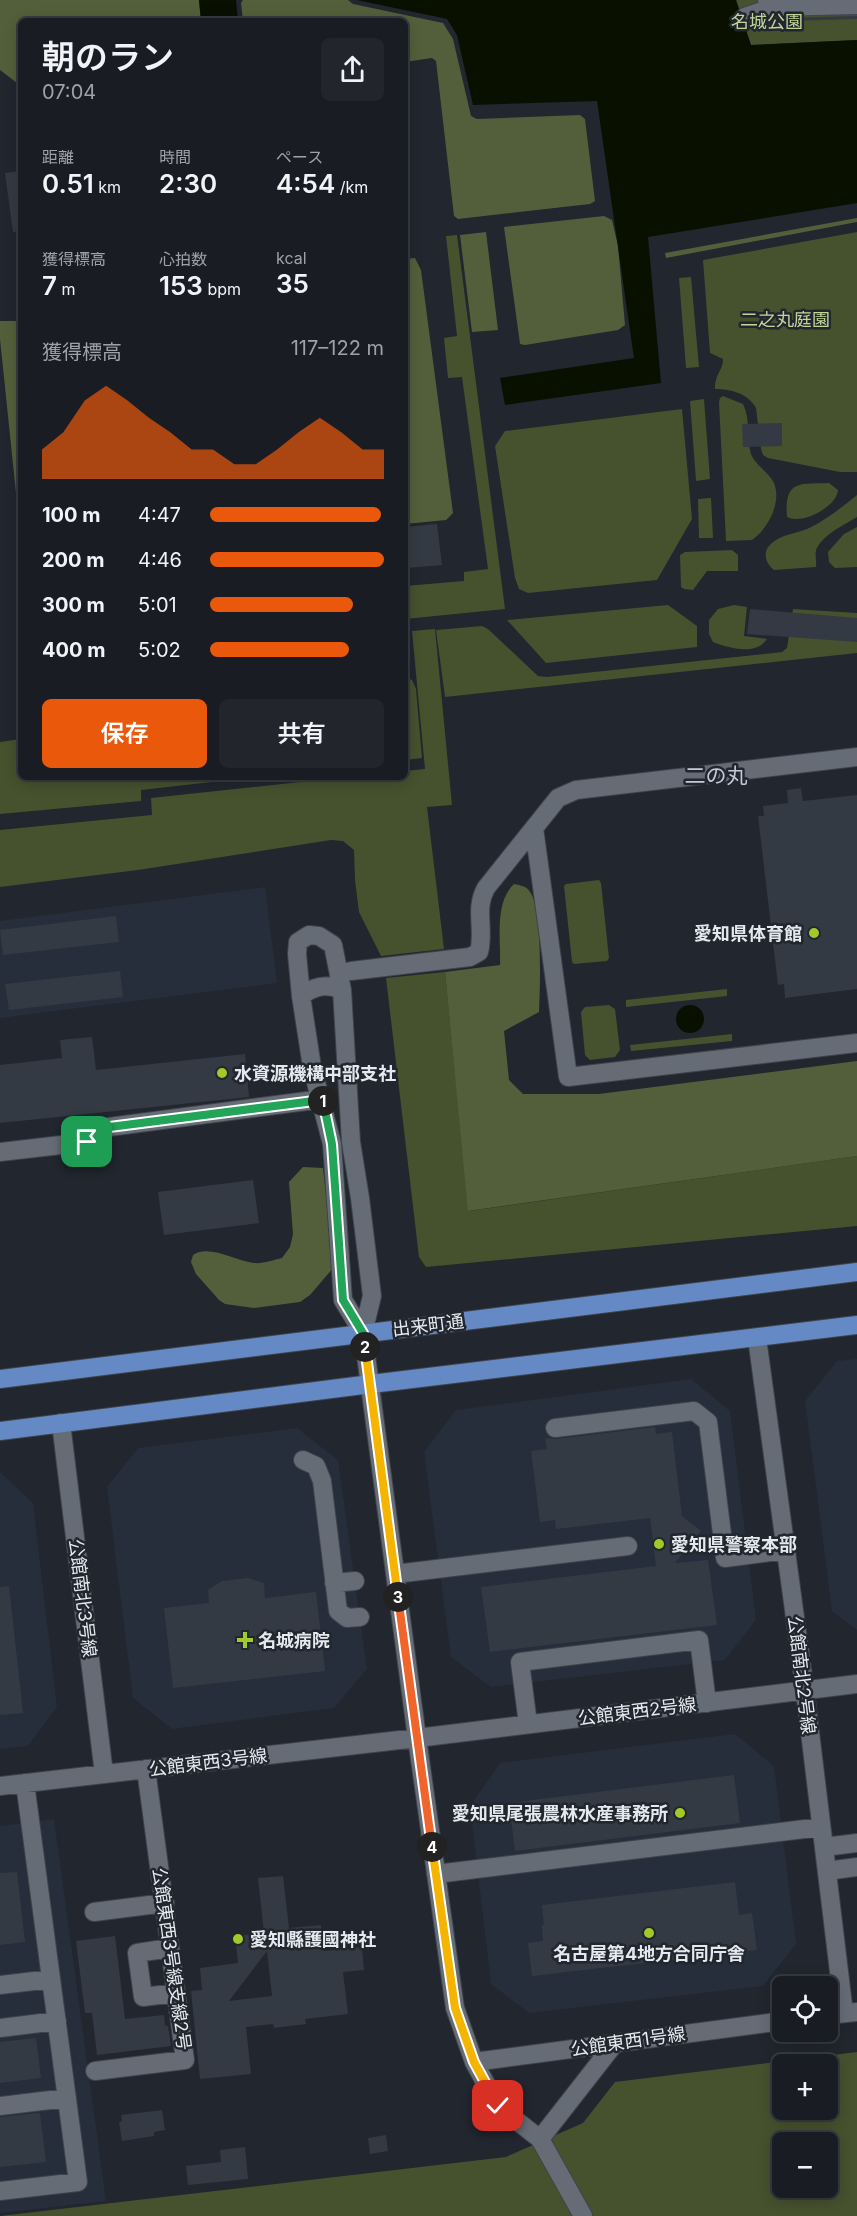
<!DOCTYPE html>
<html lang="ja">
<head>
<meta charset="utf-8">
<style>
	body { margin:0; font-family:Inter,"Noto Sans JP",sans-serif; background:#22252b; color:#f1f3f6; height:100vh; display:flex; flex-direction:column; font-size:22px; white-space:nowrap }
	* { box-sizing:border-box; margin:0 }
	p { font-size:20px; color:#9fa1a6 }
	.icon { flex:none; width:33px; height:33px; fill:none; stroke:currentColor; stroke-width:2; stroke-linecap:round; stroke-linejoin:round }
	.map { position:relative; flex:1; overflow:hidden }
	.drawer { position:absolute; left:18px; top:18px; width:390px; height:762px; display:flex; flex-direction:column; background:#191c23; border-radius:9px; box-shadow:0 3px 15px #0003,0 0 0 2px #373a41 }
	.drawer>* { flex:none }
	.fabs { position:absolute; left:772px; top:1976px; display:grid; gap:12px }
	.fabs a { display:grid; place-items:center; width:66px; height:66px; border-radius:9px; background:#191c23; box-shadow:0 3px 15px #0003,0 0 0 2px #373a41; font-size:30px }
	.pin { position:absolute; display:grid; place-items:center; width:51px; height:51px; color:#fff; margin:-26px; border-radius:12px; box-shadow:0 3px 9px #0006 }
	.km { position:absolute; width:30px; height:30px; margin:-15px; border-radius:50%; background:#222; color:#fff; font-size:16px; line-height:30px; text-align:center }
	.round { display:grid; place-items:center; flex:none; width:63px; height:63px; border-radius:9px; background:#22252b }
	.summary { display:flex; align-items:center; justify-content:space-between; height:102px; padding:0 24px }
	h1 { font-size:33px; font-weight:600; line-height:45px }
	.metrics { display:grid; grid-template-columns:repeat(3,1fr); gap:9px; height:102px; padding:6px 24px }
	.metrics div { display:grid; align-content:center }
	.metrics b { font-size:26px; font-weight:600 }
	.metrics small { font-size:16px; font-weight:400 }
	.metrics p { font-size:16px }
	.chart { height:168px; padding:12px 24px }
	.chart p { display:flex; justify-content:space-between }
	.chart svg { width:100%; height:108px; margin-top:6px; fill:#ea580c; opacity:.7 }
	.button { display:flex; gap:12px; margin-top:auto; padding:12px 24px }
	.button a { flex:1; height:69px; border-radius:9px; background:#ea580c; color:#fff; font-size:24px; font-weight:600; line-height:69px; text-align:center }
	.button a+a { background:#22252b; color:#f1f3f6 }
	ul { padding:0 24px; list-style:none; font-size:20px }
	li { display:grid; grid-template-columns:96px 72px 1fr; align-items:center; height:45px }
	li i { height:15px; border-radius:8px; background:#ea580c }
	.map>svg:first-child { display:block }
</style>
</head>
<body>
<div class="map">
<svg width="857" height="2216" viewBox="0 0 857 2216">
	<rect width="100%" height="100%" fill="#21262f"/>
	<path fill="#262e3c" d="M265,887L277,983L0,1018V921Z
		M857,1359V1630L832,1611L805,1401L837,1361Z
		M691,1379L730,1411L756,1620L725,1660L491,1687L451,1657L424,1452L456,1410Z
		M297,1428L338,1460L367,1669L334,1708L172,1729L133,1698L107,1487L138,1448Z
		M0,1472L33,1503L57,1707L28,1746L0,1749Z
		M735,1734L774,1766L796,1944L763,1986L529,2013L491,1984L470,1806L500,1763Z
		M54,1819L106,2201L0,2213V1826Z"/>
	<path fill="#46512e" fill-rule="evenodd" d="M736,0H857V40L751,45Z
		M857,232V472H840L768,458L763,455L761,449L756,408C748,393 730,389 715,389C715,373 723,371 723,359L710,353L703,260Z
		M457,235L505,609L405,619V586L464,581V572L488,569L462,377L448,378L444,338L457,336L446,236Z
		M691,277L699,367L686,368L679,278Z
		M723,396L743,404C751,420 746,437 751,454C755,465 769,472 774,483C782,502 768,529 752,540L726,541L719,402L720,398Z
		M704,399L710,479L696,481L690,401Z
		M682,409L692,519L657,580L528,593L519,589L515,578L495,446L505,431Z
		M829,483L838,490C837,507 802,525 787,517C784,480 799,484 829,483Z
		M857,495V517C844,525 824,534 817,548C814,553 817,561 816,567L774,570C767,565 762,554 769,546C778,535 794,534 807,529C825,521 842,507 857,495Z
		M711,498L713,538H699L698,499Z
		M857,527V567L835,568L829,562L828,552L844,534Z
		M732,550L738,555V571H707L693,590L684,589L681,587L680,555L685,552Z
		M668,605L697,626V647L546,663L507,620Z
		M734,605L747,607L744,636L767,639C756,656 728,648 713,642L709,634V620L718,609Z
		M793,609L857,613V653L445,697L436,630L482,626L488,629L538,676L547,677L782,652L787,648Z
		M435,629L452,805L427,807L444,949L381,956L359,912L355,880L354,850L343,841L331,840L138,870L0,887V830L152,815L151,798L347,777H405V771L425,769L412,631Z
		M405,677L412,680L416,689L422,758L405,760Z
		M21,739V777H256L141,790V801L0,814V742Z
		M599,880L601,883L609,958L607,961L574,964L572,962L564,886L566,884Z
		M445,972L469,1211L857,1156V1226L426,1267L419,1257L386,978Z
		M727,989V996L626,1007V1000Z
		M609,1005L615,1009L620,1050L615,1057L590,1060L585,1055L581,1012L585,1007Z
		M732,1034V1041L631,1051L630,1045Z
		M857,2052V2216H0L506,2157L583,2123L615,2082ZM783,2064H828V2109H783ZM783,2142H828V2187H783Z"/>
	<path fill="#535f3a" d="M0,0H199L201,21H21V86L0,70Z
		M243,0H348L353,4L443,23L453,39L471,116L477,119L580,115L585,119L595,201L590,204L458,219L454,216L436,61L432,58L405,62V21H243L241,3Z
		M604,216L612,220L618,246L625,325L618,330L525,345L520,344L504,227Z
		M857,218V222L666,258L665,253Z
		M486,232L498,330L472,332L460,235Z
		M415,258L421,270L453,513L446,520L405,524V259Z
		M0,321H21V541L0,339Z
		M514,884C519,885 527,886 530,892C543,909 540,989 539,1012L504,1031L509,1080L523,1094H599L857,1061V1156L468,1211L445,972L500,965C501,940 494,903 514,884Z
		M303,1167L323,1168L334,1267L310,1295L300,1302L254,1308L225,1304L219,1300L196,1274L191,1262L193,1255C209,1244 235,1261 254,1263C263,1264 273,1260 282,1258L290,1247L293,1234L289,1182Z"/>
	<path fill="#0a1000" d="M199,0H236L238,21H201Z
		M357,0H736L751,45L857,40V203L648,237L661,383L505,405L500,378L634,358L597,101L473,105L457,35L447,19Z
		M676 1019a14 14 0 1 1 28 0a14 14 0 1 1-28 0Z"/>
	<path fill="#343a43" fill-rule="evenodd" d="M857,16V19L790,21V30L761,31V23L775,18Z
		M21,171V231L13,232L5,173Z
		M782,423V446L743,447L742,424Z
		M437,524L442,565L407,568L405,527Z
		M750,609L857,618V642L747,634Z
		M801,788L803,801L857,795V989L785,998L784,984L778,985L758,816H764L763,806L788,803L787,790Z
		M116,916L119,942L3,955L0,930Z
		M120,971L123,997L9,1010L5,984Z
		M92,1037L96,1070L245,1054L249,1097L0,1123V1065L62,1058L60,1040Z
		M253,1180L259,1223L164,1235L158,1192Z
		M655,1427L656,1434L672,1432L682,1516L701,1531L675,1563L708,1560L717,1625L490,1652L481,1587L656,1566L650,1518L556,1529L555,1520L540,1522L531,1451L547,1449L545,1438L556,1439Z
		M248,1578L264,1583L265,1598L316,1592L325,1671L173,1688L164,1608L209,1603L208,1590L222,1581Z
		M9,1586L23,1713L0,1715V1587Z
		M734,1775L740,1823L515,1851L509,1803Z
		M17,1872L25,1942L0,1945V1873Z
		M283,1876L289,1928L321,1925L324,1951L362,1947L364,1970L343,1972L348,2014L305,2019L306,2024L274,2028L273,2024L246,2027L251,2074L200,2079L191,1991L202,1990L200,1968L238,1963L235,1936L264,1933L258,1878ZM267,1951L272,1996L229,2001Z
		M735,1882L739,1915L752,1913L757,1950L532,1976L528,1943L543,1941L542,1925H544L542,1905Z
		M115,1936L125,2019L164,2015L165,2026H168L171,2046L97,2055L92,2013H85L76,1941Z
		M36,2038L41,2078L0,2083V2042Z
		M162,2110L165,2130L154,2132V2136L122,2141L119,2122L122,2121L121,2115Z
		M40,2113L46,2162L0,2167V2117Z
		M386,2135L388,2151L370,2154L368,2138Z
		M245,2147L248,2179L188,2185L186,2166L221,2162L220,2150Z"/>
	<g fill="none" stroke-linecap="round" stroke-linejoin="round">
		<defs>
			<path id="minor" d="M773,7L857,5
				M745,17L773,7L767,0
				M534,828L568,1077L857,1043
				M351,971L470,957L479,952C485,929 474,909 486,888L558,798L576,790L857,757
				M301,996C314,986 327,983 342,990
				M0,1152L87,1142L86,1130L322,1099
				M363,1333L343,1300L332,1144L312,1067L301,996L297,954L298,942L309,935L319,936L333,945L342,990L351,1142L360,1198L372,1296L363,1333L417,1738L455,2008L474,2062L498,2106L540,2139L583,2216
				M757,1338L805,1691L844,2013
				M61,1423L104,1774
				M555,1428L694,1411L708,1422L725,1558L785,1550
				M303,1460L316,1466L322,1481L338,1611L347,1618L360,1617
				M395,1574L628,1546
				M334,1583L355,1581
				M528,1724L520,1662L699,1640L707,1703
				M0,1786L417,1738L857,1684
				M824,1847L857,1843
				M827,1871L857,1867
				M436,1874L821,1827
				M94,1912L165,1903
				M170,1948L137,1953L143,1997L176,1993
				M0,1985L51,1979
				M828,2015L857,2012
				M0,2028L57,2021
				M474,2062L783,2021
				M95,2071L185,2060L146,1769
				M0,2106L67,2098
				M540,2139L615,2043
				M0,2191L78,2182L25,1783"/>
			<path id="major" d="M0,1379L857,1272
				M0,1431L371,1384L857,1325"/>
		</defs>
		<use href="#minor" stroke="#3f434b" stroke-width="20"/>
		<use href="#major" stroke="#3f434b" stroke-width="20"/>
		<use href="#minor" stroke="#666c76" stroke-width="18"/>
		<use href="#major" stroke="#6589c4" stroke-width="18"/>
	</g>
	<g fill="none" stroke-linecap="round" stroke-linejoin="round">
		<defs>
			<path id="split-1" d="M87,1142L86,1130L322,1100L323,1101"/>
			<path id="split-2" d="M323,1101L332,1144L343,1300L363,1333L365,1347"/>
			<path id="split-3" d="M365,1347L398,1597"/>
			<path id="split-4" d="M398,1597L432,1847"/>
			<path id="split-5" d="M432,1847L455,2008L474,2062L498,2106"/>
		</defs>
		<use href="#split-1" stroke="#fff" stroke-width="12"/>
		<use href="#split-2" stroke="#fff" stroke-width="12"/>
		<use href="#split-3" stroke="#fff" stroke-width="12"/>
		<use href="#split-4" stroke="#fff" stroke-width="12"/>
		<use href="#split-5" stroke="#fff" stroke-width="12"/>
		<use href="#split-1" stroke="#22a559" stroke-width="8"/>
		<use href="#split-2" stroke="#22a559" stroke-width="8"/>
		<use href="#split-3" stroke="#f5b400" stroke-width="8"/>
		<use href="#split-4" stroke="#f0652b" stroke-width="8"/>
		<use href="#split-5" stroke="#f5b400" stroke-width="8"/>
	</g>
	<g fill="#a1c92a" stroke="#21262f" stroke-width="2">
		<circle cx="814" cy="933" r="6"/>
		<circle cx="222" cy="1073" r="6"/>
		<circle cx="659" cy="1544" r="6"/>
		<path d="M242 1631h6v6h6v6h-6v6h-6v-6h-6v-6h6z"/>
		<circle cx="680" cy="1813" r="6"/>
		<circle cx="649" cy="1933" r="6"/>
		<circle cx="238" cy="1939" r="6"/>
	</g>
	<g text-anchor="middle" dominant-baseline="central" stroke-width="5" stroke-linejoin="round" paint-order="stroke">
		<g font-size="18" fill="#c0d696" stroke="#21262f">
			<text x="767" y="21">名城公園</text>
			<text x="785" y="319">二之丸庭園</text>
		</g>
		<g font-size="18" font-weight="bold" fill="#e5e9ef" stroke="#21262f" text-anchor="start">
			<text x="802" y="933" text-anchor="end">愛知県体育館</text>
			<text x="234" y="1073">水資源機構中部支社</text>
			<text x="671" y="1544">愛知県警察本部</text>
			<text x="258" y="1640">名城病院</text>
			<text x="668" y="1813" text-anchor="end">愛知県尾張農林水産事務所</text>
			<text x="250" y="1939">愛知縣護國神社</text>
			<text x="649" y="1953" text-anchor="middle">名古屋第4地方合同庁舎</text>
		</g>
		<g font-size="18" fill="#e5e9ef" stroke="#21262f">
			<text transform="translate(428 1325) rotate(-7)">出来町通</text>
			<text transform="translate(83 1598) rotate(83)">公館南北3号線</text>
			<text transform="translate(802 1675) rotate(83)">公館南北2号線</text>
			<text transform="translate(637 1711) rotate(-7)">公館東西2号線</text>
			<text transform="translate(208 1762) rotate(-7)">公館東西3号線</text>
			<text transform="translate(172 1959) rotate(82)">公館東西3号線支線2号</text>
			<text transform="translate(628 2041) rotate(-8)">公館東西1号線</text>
		</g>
		<g font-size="21" fill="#c3cad5" stroke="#21262f">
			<text x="716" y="775">二の丸</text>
		</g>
	</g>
</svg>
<div class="fabs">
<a><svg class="icon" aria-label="locate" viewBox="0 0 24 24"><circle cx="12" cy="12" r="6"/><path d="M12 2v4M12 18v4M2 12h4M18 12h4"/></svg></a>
<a>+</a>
<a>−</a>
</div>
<div class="pin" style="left:87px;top:1142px;background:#1e9e55"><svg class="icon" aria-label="arrive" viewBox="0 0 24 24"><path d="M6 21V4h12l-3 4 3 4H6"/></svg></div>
<div class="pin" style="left:498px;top:2106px;background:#d93025"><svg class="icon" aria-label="check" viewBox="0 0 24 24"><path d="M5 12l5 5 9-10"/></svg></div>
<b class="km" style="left:323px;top:1101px">1</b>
<b class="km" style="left:365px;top:1347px">2</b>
<b class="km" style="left:398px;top:1597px">3</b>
<b class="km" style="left:432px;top:1847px">4</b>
<section class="drawer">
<div class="summary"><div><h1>朝のラン</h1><p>07:04</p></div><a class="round"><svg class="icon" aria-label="share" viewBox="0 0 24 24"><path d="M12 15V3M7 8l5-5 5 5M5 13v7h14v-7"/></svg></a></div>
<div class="metrics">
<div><p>距離</p><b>0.51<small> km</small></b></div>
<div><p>時間</p><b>2:30</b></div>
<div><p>ペース</p><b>4:54<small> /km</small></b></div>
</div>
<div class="metrics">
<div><p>獲得標高</p><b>7<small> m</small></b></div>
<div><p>心拍数</p><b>153<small> bpm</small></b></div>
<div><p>kcal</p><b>35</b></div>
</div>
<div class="chart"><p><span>獲得標高</span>117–122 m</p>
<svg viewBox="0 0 160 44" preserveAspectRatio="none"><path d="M0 44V32L10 25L20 12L30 6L40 12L50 19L60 25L70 32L80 32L90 38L100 38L110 32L120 25L130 19L140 25L150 32L160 32V44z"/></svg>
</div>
<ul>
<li><b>100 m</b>4:47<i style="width:98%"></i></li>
<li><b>200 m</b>4:46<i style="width:100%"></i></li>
<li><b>300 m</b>5:01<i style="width:82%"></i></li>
<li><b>400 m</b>5:02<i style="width:80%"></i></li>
</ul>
<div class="button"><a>保存</a><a>共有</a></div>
</section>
</div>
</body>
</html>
